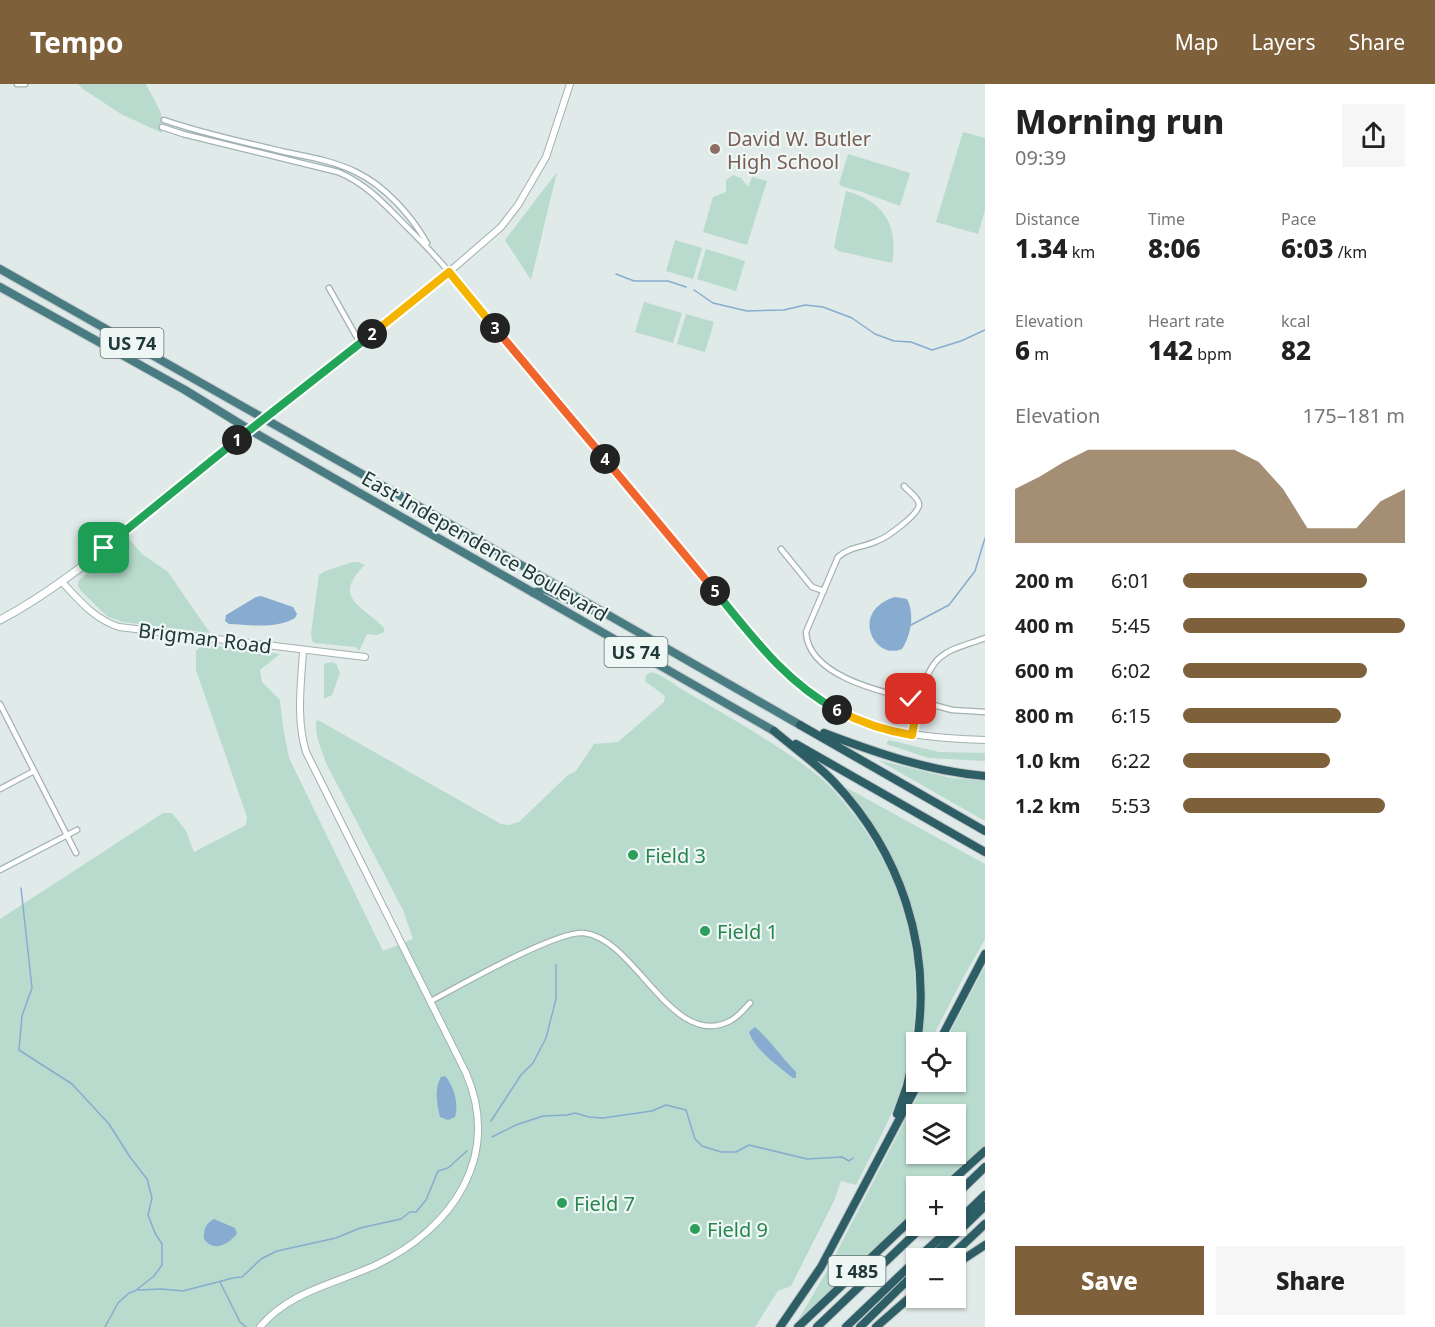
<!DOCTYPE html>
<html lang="en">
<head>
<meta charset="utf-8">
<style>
	body { margin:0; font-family:"Noto Sans",sans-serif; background:#f6f6f6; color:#222; height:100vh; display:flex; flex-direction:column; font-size:22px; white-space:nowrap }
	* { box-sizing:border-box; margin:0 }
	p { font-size:20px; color:#767676 }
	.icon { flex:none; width:33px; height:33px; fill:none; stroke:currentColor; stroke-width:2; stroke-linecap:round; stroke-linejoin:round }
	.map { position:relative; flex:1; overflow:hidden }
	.side { display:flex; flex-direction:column; background:#fff; width:450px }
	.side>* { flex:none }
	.controls { position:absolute; left:906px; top:948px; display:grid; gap:12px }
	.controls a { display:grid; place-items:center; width:60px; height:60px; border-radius:0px; background:#fff; box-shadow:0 2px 4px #0004; font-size:30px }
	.pin { position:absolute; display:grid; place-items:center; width:51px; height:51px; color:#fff; margin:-26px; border-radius:12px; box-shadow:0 3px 9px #0006 }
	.km { position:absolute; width:30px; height:30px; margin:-15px; border-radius:50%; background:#222; color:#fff; font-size:16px; line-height:30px; text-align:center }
	.round { display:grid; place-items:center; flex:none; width:63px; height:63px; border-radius:0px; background:#f6f6f6 }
	.summary { display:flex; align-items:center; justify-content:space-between; height:102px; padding:0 30px }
	h1 { font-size:33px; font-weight:800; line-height:45px }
	.metrics { display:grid; grid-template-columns:repeat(3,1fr); gap:9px; height:102px; padding:6px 30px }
	.metrics div { display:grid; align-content:center }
	.metrics b { font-size:26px; font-weight:800 }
	.metrics small { font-size:16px; font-weight:400 }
	.metrics p { font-size:16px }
	.chart { height:168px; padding:12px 30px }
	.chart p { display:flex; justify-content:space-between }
	.chart svg { width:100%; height:108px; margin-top:6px; fill:#7e613a; opacity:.7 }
	.action { display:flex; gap:12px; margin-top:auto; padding:12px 30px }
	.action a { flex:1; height:69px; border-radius:0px; background:#7e613a; color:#fff; font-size:24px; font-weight:800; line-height:69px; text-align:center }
	.action a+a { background:#f6f6f6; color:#222 }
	ul { padding:0 30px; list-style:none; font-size:20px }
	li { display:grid; grid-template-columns:96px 72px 1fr; align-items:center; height:45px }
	li i { height:15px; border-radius:8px; background:#7e613a }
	header { display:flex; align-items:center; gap:36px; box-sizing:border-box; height:84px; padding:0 30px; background:#7e613a; color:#fff }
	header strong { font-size:28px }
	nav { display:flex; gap:33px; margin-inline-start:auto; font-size:21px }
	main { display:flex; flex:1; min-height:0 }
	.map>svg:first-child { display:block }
</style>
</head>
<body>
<header>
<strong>Tempo</strong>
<nav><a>Map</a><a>Layers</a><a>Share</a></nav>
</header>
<main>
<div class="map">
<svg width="985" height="1243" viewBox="0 0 985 1243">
	<rect width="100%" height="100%" fill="#dfeae9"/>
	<path fill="#b8dbcd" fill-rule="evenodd" d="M78,0H146L161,29L162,49L121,30L83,5Z
		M963,48L985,54V126L978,150L936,138Z
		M848,70L910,89L900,122L862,108L841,102L839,100Z
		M557,88L531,196L505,156Z
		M733,91L741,94L748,103L752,93L767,97L747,161L703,148L713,113L726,108V96Z
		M846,107C883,117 899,141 892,179L838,167L834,163Z
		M675,156L702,164L693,195L666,187Z
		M706,165L745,177L736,207L697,195Z
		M644,218L682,229L673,259L635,248Z
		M686,230L714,238L705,268L677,260Z
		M129,455L142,470L168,488L210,549L123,538L108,533L81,507L78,502L79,496Z
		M353,478H358L365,481C331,514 362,521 384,544V548L377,551L367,550L359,567L355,563L315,559L312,557L311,549L319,491L325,487Z
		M207,561L280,570L260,586L262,598L280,616L283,643L289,674L383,867L413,855L403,826L327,681C322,667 315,653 316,638L318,636L501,740L509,741L519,738L568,691L576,687L594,660L618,658L664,618L665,612L645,597L646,591L652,588C663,591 673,600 683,606C704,618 725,631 746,643C773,660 800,676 824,697C836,708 847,722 857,735C914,811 929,906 903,998C892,1034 873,1067 856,1101L841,1097L834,1117L791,1202L778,1207L755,1243H0V835L163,729H172L186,747L194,768L246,741L247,733L196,586V567L200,563Z
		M332,578L336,580L340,589L332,611L324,615V580Z
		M889,656L939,668L985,669V677L929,674L886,660Z
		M878,676L951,694L985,697V737Z
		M847,704L985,780V855L963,894L930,958H922C932,861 910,780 845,705Z
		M985,882V1071L952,1102H916V1136L805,1243H794L827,1187L925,998H956V958H945ZM916,1030H956V1070H916Z"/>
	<path fill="#87accf" d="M261,512L293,523L297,530L295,534C276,545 251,541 229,540L225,537L226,531L256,513Z
		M895,513L907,515C915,530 911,551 902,565C874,577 849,527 895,513Z
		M755,943C771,957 781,973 796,988V994H793C778,982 755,966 749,948Z
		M445,992C454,1002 459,1020 455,1033L448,1036L440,1033C437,1021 434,1004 441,993Z
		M214,1135L235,1144L237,1150C228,1160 214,1169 204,1155C203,1146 206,1139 214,1135Z"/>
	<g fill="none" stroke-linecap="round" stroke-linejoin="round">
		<path stroke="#87accf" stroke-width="1.5" d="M616,190L634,197H668L686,203
			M694,206L713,219L747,227L784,226L805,221L823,223L852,234L875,250L894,257L911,258L932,266L961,257L985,246
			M911,541L949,521L975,487L985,454
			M21,804L32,904L22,932L19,966L72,1000L109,1040L130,1073L147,1095L152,1114L148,1131L155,1149L162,1160V1181L154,1192L135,1207L129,1209L118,1219L105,1243
			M491,1037L521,991L533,979L546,954L556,915V881
			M492,1053L516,1041L543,1032L567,1031L575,1029L589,1033L603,1034L652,1027L666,1021L686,1026L695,1055L702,1062L721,1068H736L749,1061L807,1075L842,1073L849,1077L853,1074
			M220,1198L240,1238L246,1243
			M138,1206L161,1205L183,1207L233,1194L242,1193L261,1175L277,1167L336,1154L360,1144L401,1135L410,1128H416L426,1116L438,1087L448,1084L467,1067"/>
		<defs>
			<path id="minor" d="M17,0H25
				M164,36C204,50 245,58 285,68C309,73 334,77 356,88C385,102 411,131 427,159
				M162,43L183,50L338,88C367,100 385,121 407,143C422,158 436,172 449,188
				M329,204L360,259
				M904,402C908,407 918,413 919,420C920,430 886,454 877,457C862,464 851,462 838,473L806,548C808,591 878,607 911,615
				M781,465L812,503L824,507
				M911 616a8 8 0 1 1 16 0a8 8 0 1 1-16 0Z
				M921,609C934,566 947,568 985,554
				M926,619L952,626L985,628
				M0,620L76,769
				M912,651L917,624
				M0,705L34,687
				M0,786L77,746
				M431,917C459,902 557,846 584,849C636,855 672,967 730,937C738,933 744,925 750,919"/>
			<path id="tertiary" d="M449,188L770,573C834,642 895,653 985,656
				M264,334L456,182L501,143L518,121L546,73L570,0
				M62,498C79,516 94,535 119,543L365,573
				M260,1243C290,1207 335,1200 376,1181C452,1145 502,1073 466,989L306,668C296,635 301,601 303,567"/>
			<path id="secondary" d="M0,536C55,507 103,466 151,427C189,396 228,367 264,334"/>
			<path id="trunk" d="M0,185L406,415L800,641
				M0,203L185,306L250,346L774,647
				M533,509L544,505L592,526"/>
			<path id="motorway" d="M800,641L985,747
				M774,647C794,664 816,679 834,698C900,768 932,862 917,958
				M824,649C877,669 928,687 985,692
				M796,660L985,768
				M939,958L985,870
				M897,1030L907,1002L916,961
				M946,1102L985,1067
				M956,1111L985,1083
				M956,1139L985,1111
				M918,1174L953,1142
				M931,1174L985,1122
				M949,1174L985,1140
				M956,1180L985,1161
				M780,1243L821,1183L919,998
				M798,1243L916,1131
				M817,1243L923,1142
				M846,1243L916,1176
				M860,1243L916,1188
				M876,1243L916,1208"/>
		</defs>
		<use href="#minor" stroke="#a2b1b1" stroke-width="7"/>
		<use href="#tertiary" stroke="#a2b1b1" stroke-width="8"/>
		<use href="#secondary" stroke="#9eb5b5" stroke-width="9"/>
		<use href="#trunk" stroke="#c1c7c8" stroke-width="10"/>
		<use href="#motorway" stroke="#c1c7c8" stroke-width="10"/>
		<use href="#minor" stroke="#fff" stroke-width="4.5"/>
		<use href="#tertiary" stroke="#fff" stroke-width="6"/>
		<use href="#secondary" stroke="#fff" stroke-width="7"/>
		<use href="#trunk" stroke="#487c82" stroke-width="8"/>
		<use href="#motorway" stroke="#2d5e65" stroke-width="8"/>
	</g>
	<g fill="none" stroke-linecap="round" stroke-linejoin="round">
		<defs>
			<path id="split-1" d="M104,464L237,356"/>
			<path id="split-2" d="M237,356L372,250"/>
			<path id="split-3" d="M372,250L449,188L495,244"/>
			<path id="split-4" d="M495,244L605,375"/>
			<path id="split-5" d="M605,375L715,507"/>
			<path id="split-6" d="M715,507C752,552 785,598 837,626"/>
			<path id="split-7" d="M837,626C860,638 886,647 912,651L917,624L913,621L911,615"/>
		</defs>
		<use href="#split-1" stroke="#fff" stroke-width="12"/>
		<use href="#split-2" stroke="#fff" stroke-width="12"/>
		<use href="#split-3" stroke="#fff" stroke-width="12"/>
		<use href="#split-4" stroke="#fff" stroke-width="12"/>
		<use href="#split-5" stroke="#fff" stroke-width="12"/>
		<use href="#split-6" stroke="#fff" stroke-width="12"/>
		<use href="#split-7" stroke="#fff" stroke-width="12"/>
		<use href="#split-1" stroke="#22a559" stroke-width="8"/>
		<use href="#split-2" stroke="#22a559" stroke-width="8"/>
		<use href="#split-3" stroke="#f5b400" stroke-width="8"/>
		<use href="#split-4" stroke="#f0652b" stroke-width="8"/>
		<use href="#split-5" stroke="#f0652b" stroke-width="8"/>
		<use href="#split-6" stroke="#22a559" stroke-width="8"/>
		<use href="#split-7" stroke="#f5b400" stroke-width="8"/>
	</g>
	<circle fill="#8d6e63" stroke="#eff7f5" stroke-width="2" cx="715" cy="65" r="6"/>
	<g fill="#2e9e5b" stroke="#eff7f5" stroke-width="2">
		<circle cx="633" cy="771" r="6"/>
		<circle cx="705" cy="847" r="6"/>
		<circle cx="562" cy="1119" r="6"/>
		<circle cx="695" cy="1145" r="6"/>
	</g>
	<g text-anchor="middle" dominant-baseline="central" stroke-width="4.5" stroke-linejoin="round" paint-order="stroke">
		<g fill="#eff7f5" stroke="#5e7171" stroke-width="1.5">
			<rect x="100.5" y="244" width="63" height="30" rx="4.5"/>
			<rect x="604.5" y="553" width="63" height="30" rx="4.5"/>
			<rect x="828.5" y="1172" width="57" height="30" rx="4.5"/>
		</g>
		<g font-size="18" font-weight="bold" fill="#203839">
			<text x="132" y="259">US 74</text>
			<text x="636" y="568">US 74</text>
			<text x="857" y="1187">I 485</text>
		</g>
		<g font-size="20" fill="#785e54" stroke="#eff7f5" text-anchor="start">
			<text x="727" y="54">David W. Butler<tspan x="727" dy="23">High School</tspan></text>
		</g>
		<g font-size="20" fill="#203839" stroke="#eff7f5">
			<text transform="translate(485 462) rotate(30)">East Independence Boulevard</text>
			<text transform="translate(205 554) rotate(7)">Brigman Road</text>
		</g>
		<g font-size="20" fill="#27864d" stroke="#eff7f5" text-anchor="start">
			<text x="645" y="771">Field 3</text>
			<text x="717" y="847">Field 1</text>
			<text x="574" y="1119">Field 7</text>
			<text x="707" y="1145">Field 9</text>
		</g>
	</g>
</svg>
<div class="controls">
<a><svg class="icon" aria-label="locate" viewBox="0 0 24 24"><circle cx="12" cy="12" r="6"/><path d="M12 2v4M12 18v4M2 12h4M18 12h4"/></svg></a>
<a><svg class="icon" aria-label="layers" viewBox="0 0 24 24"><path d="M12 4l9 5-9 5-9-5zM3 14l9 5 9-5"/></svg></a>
<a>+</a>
<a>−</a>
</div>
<div class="pin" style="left:104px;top:464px;background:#1e9e55"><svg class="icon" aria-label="arrive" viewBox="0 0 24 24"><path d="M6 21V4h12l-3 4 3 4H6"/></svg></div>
<div class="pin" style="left:911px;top:615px;background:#d93025"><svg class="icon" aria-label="check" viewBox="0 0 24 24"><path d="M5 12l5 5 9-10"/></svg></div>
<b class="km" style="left:237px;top:356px">1</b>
<b class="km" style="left:372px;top:250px">2</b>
<b class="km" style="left:495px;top:244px">3</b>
<b class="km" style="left:605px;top:375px">4</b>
<b class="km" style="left:715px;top:507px">5</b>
<b class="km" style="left:837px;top:626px">6</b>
</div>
<section class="side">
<div class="summary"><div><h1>Morning run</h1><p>09:39</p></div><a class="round"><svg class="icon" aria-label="share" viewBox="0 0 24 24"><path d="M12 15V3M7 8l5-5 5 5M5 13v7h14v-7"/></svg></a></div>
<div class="metrics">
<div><p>Distance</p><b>1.34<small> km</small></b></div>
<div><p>Time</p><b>8:06</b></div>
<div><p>Pace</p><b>6:03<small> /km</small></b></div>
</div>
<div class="metrics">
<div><p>Elevation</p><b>6<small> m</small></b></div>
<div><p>Heart rate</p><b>142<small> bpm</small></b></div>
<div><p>kcal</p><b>82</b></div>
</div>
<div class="chart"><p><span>Elevation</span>175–181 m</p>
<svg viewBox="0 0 160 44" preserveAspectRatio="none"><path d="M0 44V22L10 17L20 11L30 6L40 6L50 6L60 6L70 6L80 6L90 6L100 11L110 22L120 38L130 38L140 38L150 27L160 22V44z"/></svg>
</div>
<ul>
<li><b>200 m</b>6:01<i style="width:83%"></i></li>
<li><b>400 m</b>5:45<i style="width:100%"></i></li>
<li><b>600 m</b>6:02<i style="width:83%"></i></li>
<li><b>800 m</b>6:15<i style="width:71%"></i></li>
<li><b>1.0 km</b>6:22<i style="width:66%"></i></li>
<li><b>1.2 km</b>5:53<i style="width:91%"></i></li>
</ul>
<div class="action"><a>Save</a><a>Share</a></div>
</section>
</main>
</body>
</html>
